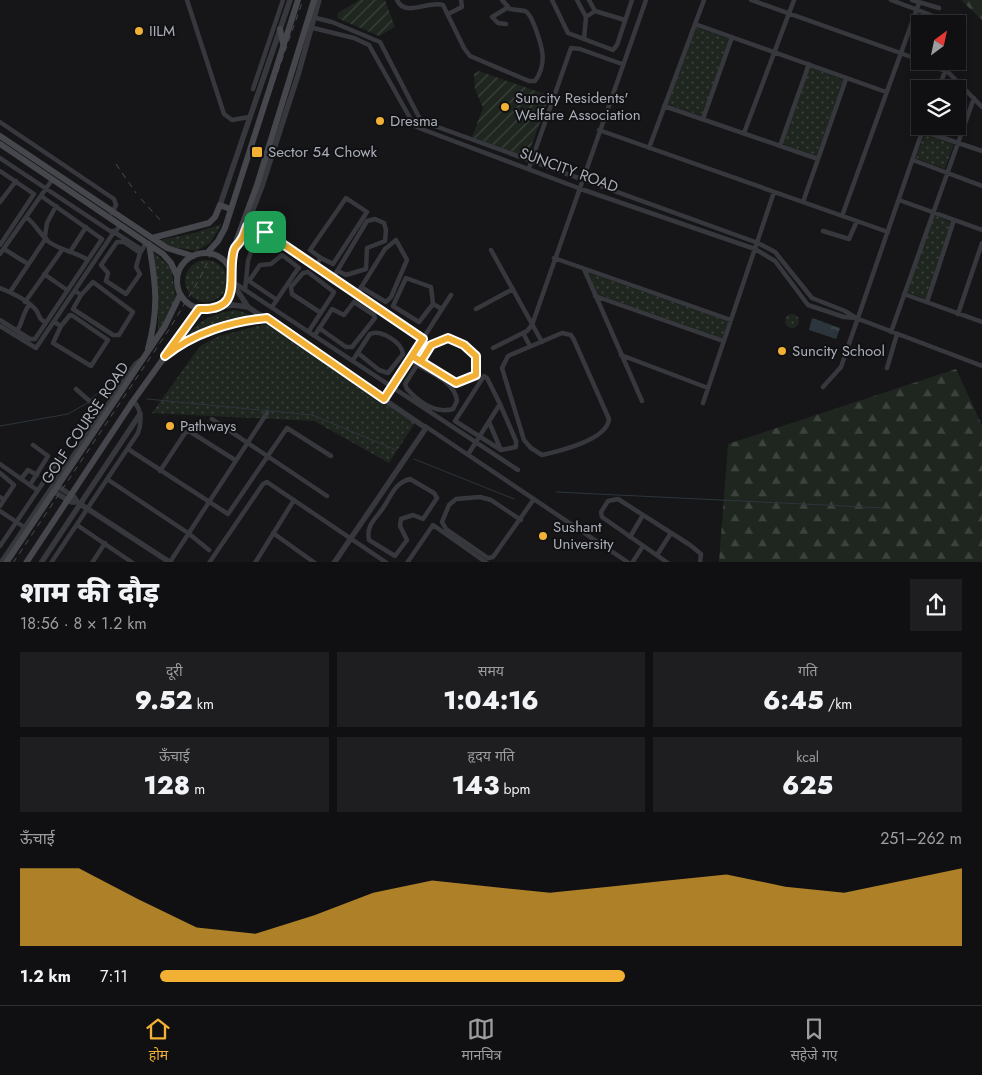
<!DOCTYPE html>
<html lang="hi">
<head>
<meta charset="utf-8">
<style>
	body { margin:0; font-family:Jost,"Noto Sans Devanagari",sans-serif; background:#1e1e20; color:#f1f3f6; height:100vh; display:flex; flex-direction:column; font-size:19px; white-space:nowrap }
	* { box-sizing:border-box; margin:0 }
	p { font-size:16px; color:#9c9d9f }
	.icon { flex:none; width:28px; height:28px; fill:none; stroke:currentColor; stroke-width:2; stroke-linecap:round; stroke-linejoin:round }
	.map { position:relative; height:562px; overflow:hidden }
	.details { display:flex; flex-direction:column; background:#101012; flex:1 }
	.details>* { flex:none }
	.needle { width:32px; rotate:33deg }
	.tools { position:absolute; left:911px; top:15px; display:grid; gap:10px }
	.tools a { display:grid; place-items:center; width:55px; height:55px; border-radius:0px; background:#101012; box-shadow:0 2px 8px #0003,0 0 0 1px #303032; font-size:25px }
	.pin { position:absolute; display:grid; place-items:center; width:42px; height:42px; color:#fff; margin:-21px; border-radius:10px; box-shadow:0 2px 8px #0006 }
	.round { display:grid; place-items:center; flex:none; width:52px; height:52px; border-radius:0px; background:#1e1e20 }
	.head { display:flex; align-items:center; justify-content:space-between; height:85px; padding:0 20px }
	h1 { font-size:28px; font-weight:800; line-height:38px }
	.metrics { display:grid; grid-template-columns:repeat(3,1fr); gap:8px; height:85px; padding:5px 20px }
	.metrics div { display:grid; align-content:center; border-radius:0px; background:#1e1e20; text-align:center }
	.metrics b { font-size:25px; font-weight:800 }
	.metrics small { font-size:14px; font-weight:400 }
	.metrics p { font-size:14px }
	.chart { height:140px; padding:10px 20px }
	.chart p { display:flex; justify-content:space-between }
	.chart svg { width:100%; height:90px; margin-top:5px; fill:#f2b134; opacity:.7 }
	ul { padding:0 20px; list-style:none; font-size:16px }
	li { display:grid; grid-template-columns:80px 60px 1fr; align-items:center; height:38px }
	li i { height:12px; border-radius:6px; background:#f2b134 }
	.menu { display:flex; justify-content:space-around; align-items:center; height:70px; border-top:1px solid #303032; background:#101012; font-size:14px; color:#9c9d9f }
	.menu a { display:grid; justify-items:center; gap:2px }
	.menu .selected { color:#f2b134 }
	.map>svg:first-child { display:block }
</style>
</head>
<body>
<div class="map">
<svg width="982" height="563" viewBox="0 0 982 563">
	<defs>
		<pattern id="grass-dots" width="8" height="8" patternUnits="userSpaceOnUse" patternTransform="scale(1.25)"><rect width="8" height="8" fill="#1e261f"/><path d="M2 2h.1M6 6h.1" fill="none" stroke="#3c433d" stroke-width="1.8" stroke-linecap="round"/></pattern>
		<pattern id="forest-firs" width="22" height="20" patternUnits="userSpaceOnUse" patternTransform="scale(1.25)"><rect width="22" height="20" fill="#1e261f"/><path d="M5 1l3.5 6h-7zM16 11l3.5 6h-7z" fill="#3c433d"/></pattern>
		<pattern id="garden-furrows" width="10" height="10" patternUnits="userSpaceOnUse" patternTransform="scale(1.25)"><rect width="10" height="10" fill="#1e261f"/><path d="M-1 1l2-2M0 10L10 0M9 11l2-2" fill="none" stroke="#3c433d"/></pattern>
		<pattern id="water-ripples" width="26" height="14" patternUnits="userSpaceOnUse" patternTransform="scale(1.25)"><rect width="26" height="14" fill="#2c353c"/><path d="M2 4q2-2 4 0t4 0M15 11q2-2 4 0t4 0" fill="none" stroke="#485056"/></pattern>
	</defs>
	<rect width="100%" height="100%" fill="#161618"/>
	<path fill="url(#grass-dots)" d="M696,27L729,39L702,116L667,104Z
		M810,67L843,80L817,156L783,144Z
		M924,134L954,144L945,169L916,158Z
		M934,215L951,222L926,299L907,292Z
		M222,224L210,243L196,251L169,246L160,240L194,233Z
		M154,253L171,267L176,299L158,333V292Z
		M185 281a21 21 0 1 1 42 0a21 21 0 1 1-42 0Z
		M589,273L728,321L722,339L597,294Z
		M236,310L254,316L226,322L183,340C197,321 213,313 236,310Z
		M785 321a7 7 0 1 1 14 0a7 7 0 1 1-14 0Z
		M266,324L415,423L389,463L314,421L152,413L200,346L219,336Z"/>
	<path fill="url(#forest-firs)" d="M961,0H982V20Z
		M956,369L982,425V562H719L728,444Z"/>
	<path fill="url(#garden-furrows)" d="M359,0H385L395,27L379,36L337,18L338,13Z
		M479,71L550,96L527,157L472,137L483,108L475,89L474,74Z"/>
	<path fill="url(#water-ripples)" d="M812,318L840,328L836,339L809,330Z"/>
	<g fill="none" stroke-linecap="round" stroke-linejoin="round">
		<path stroke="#2c353c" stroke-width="1" d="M91,399L108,384L114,382
			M147,399L312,415L396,450
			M0,426L68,414L89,402
			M414,459L514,499
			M556,492L885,508"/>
		<path stroke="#37383d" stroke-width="4.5" d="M187,0L224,114L232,120L249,117
			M397,0C405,18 429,0 443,5L464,48L470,56L529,81H535C548,63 542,46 535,27C532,21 531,14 525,11L510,9L502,0
			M552,0L568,33L613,50L617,45L632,0
			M577,0L586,17
			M589,0L595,11L625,20
			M751,0L920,60
			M891,0L931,15
			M912,0L939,8
			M448,14L462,7L461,0
			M506,24L498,23L492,17L507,8
			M695,24L886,92
			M309,27L354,38L369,45L414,125L419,128L581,189L755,249L775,261L808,305L844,317L856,318L845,311L812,298L775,252L758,243L421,121L380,42L332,22L312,17
			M584,39L586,17L595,11
			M923,61L949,73L982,107
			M253,89L283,0
			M939,89L948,61
			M664,106L818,159
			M703,119L732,37
			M0,122L114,199L116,205L112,213
			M599,130L888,232
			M923,131L982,151
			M744,133L794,0
			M780,146L809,64
			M649,148L704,0
			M0,158L110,231H116L120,225
			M913,160L982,186
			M529,168L571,48L580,49L622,64
			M0,171L34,194L0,245
			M899,200L982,230
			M0,202L16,181
			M803,202L846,79
			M842,216L919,3
			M26,217C36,224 39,234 49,242C62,251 76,252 88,260
			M247,226L278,239L423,339
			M823,231L849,239L857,221
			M45,236L47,223L56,206
			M4,249L28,264
			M491,250L542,342
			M70,252L86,227
			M140,253L124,242H117L101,265L108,273L106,281L126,294L140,274L136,267L140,253L146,243
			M0,254L52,180
			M554,258L731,320
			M315,266L321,258L310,250L346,198L367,212L333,264L321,258
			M584,269L642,401
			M44,274L67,290
			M333,278L367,221L375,219L384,223L386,230L385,241L367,248L366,269L346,275L338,271
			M233,282L518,470
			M0,288C11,292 29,301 36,310C40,315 38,319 45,322
			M245,290L248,261L258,229
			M75,291L81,295L93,282L133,312L119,335H113L73,309L81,295
			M10,292L46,238
			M357,294L385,249L396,240L407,260L391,297L386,302L361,287
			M904,294L982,322
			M595,296L723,341
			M25,302L62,250
			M927,302L954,220
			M433,304L419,322L393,306L406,278L431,287L433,304L442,309
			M272,307L297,270L299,268L282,255L271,264L260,265L249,281L277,300
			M476,309L513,289
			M958,314L982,243
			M856,318L982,366
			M0,320L30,339H35L102,239L41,196
			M54,322L61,326L70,315L73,316L108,340L91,366L53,343L61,326
			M0,326L36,348L114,232L142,250
			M17,331C23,322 22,315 29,305
			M309,331L333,294L334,292L308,272L303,273L291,287L292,294L321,313
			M891,332L974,98
			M523,333L530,346
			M562,333L571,335L574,340L609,419C607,440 560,451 542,455L531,448L524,440L502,368L508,356Z
			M315,335L332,309L344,315L354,302L374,315L375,318L352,347H346L319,328
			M493,348L527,331L532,325L646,0
			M621,355L708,388
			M412,356L456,383L474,377L476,372V356L450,338L431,345L421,361
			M353,360L370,334C380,329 402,342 403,354L388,373L379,370L358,353
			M409,361L414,363C429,372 455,381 457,401L453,409C435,414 419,402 407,389L405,384L417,365
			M887,368L897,334
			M823,387L841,367L924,126
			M76,389L104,414
			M384,399L451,295
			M703,403L774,192
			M212,419L327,496
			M489,422L501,450
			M425,426L629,563
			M128,449L228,514L287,428L331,456
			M469,453C479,437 490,420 500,404L487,378L484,376L455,421L501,450L516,447V441L500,404
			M0,464L37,490
			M160,471L185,433L189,431L235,460
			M0,473L14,485L4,500
			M21,479L28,470L37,475
			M107,479L188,533L209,550
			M410,479L434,493L437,498L423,519L413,515L401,519L400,526L407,540L395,556L369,540C366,525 375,520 383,508C391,497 394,483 410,479Z
			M30,485L48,456L33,445
			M0,497L4,500L0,506
			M0,511L27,529
			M521,520L491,500L480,497L456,499L449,505L442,522L446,529L488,558L493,557L534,499
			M77,525L133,563
			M273,533L315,563
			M630,537L643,515
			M0,546L64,452
			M657,555L671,533
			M170,562L267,413
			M51,563L138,433C142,422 142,409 133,401
			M92,563L105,543
			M209,563L263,484L267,482L387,563
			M255,563L294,500
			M407,563L433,525L487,563
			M632,563L643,546
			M668,563L602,517L601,512L608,501L618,499L690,545L701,554L700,563"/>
		<path stroke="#37383d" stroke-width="5.5" d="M220,205L290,0
			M234,248L241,240L262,186L298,75L319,0
			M233,284L248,307
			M217,307L233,305L248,307L426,428L334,563
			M57,486L74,497L77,502L171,563
			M53,491L71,502H77
			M1,563L135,365L140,361
			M41,563L140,414"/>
		<path stroke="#45474d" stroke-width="6" d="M280,29L283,44
			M0,136L167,248L193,256
			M0,144L163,254L171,263L177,276
			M152,238L209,223L215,217L220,205L230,209
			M207,253L218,241L225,228L298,0
			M177 281a28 28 0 1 1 56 0a28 28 0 1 1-56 0Z
			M232,273L237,239L257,185L314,0
			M148,349C159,309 156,284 149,244
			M170,352C194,332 237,320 267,319
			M6,563L165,326L180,295
			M26,563L133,401L199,309"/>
		<path stroke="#4a4c52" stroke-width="1" stroke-dasharray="6 5" stroke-linecap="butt" d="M116,164L136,193
			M141,199L162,222
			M13,563L170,328L200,278L222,230L303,0"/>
	</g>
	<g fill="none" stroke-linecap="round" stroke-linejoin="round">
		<defs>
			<path id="route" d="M265,232L247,226C245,231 244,236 241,240C239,244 235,246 234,250C226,276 245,311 199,309L165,356C193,333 232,321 267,318L384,399L412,356L421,361L431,345L448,338L464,345L476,356V375L456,383L412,356L423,339L265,232"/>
		</defs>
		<use href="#route" stroke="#fff" stroke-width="10"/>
		<use href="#route" stroke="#f2b134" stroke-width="6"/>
	</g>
	<g fill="#f2b134" stroke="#111113" stroke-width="2">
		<circle cx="139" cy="31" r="5"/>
		<circle cx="505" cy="107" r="5"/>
		<circle cx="380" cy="121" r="5"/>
		<rect x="251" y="146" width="12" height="12" rx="2.5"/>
		<circle cx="782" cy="351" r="5"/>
		<circle cx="170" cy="426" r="5"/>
		<circle cx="543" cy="536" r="5"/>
	</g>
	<g text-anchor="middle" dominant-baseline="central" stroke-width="4" stroke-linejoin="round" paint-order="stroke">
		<g font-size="15" fill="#a8adb8" stroke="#111113" text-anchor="start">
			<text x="149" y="31">IILM</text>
			<text x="515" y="98">Suncity Residents'<tspan x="515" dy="17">Welfare Association</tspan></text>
			<text x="390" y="121">Dresma</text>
			<text x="268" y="152">Sector 54 Chowk</text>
			<text x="792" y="351">Suncity School</text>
			<text x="180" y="426">Pathways</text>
			<text x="553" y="527">Sushant<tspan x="553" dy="17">University</tspan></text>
		</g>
		<g font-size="15" fill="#a8adb8" stroke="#111113">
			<text transform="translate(569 170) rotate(20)">SUNCITY ROAD</text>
			<text transform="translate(85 423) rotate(-56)">GOLF COURSE ROAD</text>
		</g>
	</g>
</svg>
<div class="tools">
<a><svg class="needle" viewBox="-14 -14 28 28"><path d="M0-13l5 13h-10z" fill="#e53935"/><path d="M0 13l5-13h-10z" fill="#9c9d9f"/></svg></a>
<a><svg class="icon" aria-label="layers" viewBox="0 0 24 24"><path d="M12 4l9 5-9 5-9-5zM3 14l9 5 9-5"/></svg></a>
</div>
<div class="pin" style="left:265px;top:232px;background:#1e9e55"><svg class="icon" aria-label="arrive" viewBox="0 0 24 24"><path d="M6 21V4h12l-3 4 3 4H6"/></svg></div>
</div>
<section class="details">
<div class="head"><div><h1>शाम की दौड़</h1><p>18:56 · 8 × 1.2 km</p></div><a class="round"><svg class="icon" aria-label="share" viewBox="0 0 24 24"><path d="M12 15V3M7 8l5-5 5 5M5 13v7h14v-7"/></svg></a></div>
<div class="metrics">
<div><p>दूरी</p><b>9.52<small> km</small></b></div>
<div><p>समय</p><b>1:04:16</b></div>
<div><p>गति</p><b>6:45<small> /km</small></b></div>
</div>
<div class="metrics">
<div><p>ऊँचाई</p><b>128<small> m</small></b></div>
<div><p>हृदय गति</p><b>143<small> bpm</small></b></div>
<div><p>kcal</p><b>625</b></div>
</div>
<div class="chart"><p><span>ऊँचाई</span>251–262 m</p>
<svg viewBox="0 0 160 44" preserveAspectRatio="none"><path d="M0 44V6L10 6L20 21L30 35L40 38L50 29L60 18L70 12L80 15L90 18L100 15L110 12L120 9L130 15L140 18L150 12L160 6V44z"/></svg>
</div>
<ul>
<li><b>1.2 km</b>7:11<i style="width:58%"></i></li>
</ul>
</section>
<nav class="menu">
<a class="selected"><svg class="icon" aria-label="home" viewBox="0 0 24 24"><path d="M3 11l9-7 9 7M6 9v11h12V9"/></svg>होम</a>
<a><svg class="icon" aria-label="map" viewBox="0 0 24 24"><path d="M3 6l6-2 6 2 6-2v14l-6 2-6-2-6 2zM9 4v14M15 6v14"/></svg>मानचित्र</a>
<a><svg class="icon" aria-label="saved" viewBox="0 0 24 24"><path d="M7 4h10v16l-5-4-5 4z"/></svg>सहेजे गए</a>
</nav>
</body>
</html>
